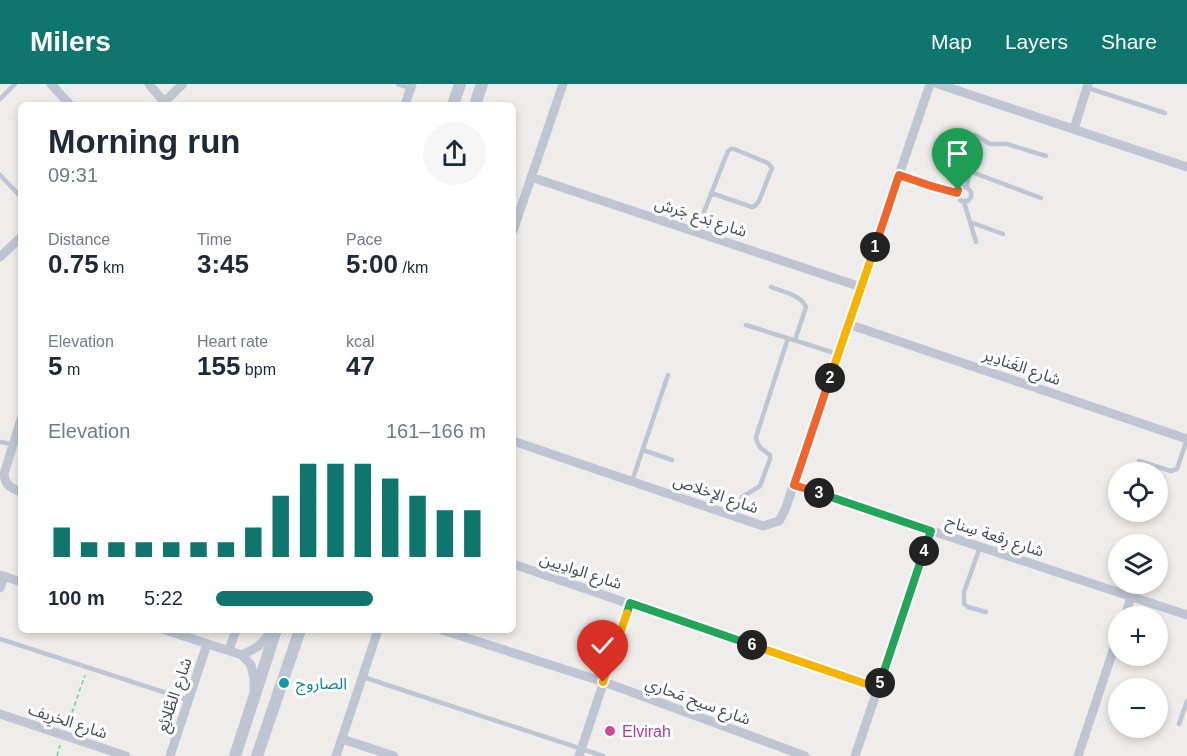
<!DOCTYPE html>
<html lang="en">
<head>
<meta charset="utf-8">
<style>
	body { margin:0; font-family:Helvetica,"Noto Sans Arabic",sans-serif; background:#f6f6f7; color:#1f2937; height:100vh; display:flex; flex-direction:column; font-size:22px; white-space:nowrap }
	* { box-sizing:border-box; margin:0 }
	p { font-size:20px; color:#747a83 }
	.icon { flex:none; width:33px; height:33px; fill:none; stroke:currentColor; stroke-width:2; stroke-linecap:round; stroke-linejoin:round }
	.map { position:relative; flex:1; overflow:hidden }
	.panel { position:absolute; left:18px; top:18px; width:498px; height:531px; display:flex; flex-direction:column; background:#fff; border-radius:9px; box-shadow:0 3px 9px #0003 }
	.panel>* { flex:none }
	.controls { position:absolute; left:1108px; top:378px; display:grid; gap:12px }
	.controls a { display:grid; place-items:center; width:60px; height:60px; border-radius:50%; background:#fff; box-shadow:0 3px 9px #0003; font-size:30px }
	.pin { position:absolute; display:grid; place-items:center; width:51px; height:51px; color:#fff; margin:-62px -26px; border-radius:50% 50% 50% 0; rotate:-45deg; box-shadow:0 0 6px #0007 }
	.pin .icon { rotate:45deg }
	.km { position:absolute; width:30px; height:30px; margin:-15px; border-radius:50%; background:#222; color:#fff; font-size:16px; line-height:30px; text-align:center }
	.round { display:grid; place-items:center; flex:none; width:63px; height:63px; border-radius:32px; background:#f6f6f7 }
	.head { display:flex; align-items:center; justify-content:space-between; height:102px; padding:0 30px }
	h1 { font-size:33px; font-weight:700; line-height:45px }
	.figures { display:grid; grid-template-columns:repeat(3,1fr); gap:9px; height:102px; padding:6px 30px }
	.figures div { display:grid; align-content:center }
	.figures b { font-size:26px; font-weight:700 }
	.figures small { font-size:16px; font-weight:400 }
	.figures p { font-size:16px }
	.chart { height:168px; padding:12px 30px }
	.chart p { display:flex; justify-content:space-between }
	.chart svg { width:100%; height:108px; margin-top:6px; stroke:#0f766e; stroke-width:6 }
	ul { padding:0 30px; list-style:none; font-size:20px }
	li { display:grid; grid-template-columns:96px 72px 1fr; align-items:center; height:45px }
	li i { height:15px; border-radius:8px; background:#0f766e }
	header { display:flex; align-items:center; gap:36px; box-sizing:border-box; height:84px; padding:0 30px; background:#0f766e; color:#fff }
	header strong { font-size:28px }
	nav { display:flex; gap:33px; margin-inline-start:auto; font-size:21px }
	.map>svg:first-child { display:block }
</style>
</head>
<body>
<header>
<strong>Milers</strong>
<nav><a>Map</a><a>Layers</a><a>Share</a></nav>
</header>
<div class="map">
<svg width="1187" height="672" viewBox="0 0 1187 672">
	<rect width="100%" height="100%" fill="#efedec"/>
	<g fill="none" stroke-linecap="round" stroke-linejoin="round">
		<path stroke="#72cbb0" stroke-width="1.5" stroke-dasharray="4.5 3" stroke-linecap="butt" d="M67,643L85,591
			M57,672L60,661"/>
		<path stroke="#bfc6d2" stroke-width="4.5" d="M398,0L410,4
			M1088,4L1165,29
			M0,15L15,0
			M969,87L1041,114
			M0,91L21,113
			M899,91L931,102L957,109
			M967,103L962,104L958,107L957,111L961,117H968L971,113V108L967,103L975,51L990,60H1007L1046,72
			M964,118L976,158
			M970,138L1003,150
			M696,148L728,67L731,65H734L768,79L772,84L759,117L755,122L752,123L711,109
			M771,203C783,208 800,210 806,223L795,256
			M746,241L838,270
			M0,358L12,360
			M643,366L672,376
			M1139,377L1171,387L1177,385L1187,355
			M632,397L668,291
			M734,432L742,413L760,402L770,375V371C763,366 757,363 756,353L788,254
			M980,463L964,508V520L968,523L986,528
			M0,555L188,616
			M363,593L603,672
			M1179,640L1187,617"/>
		<path stroke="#bfc6d2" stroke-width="9" d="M51,0L70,21
			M149,0L164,18
			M938,0L1187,83
			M161,21L183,0
			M405,21L412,0
			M1074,45L1088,0
			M531,93L861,203
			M513,147L563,0
			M0,173L21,153
			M848,240L1187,355
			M21,335L4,390C5,401 11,404 21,408
			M513,357L763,442L779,437L785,426L930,0
			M793,401L1187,531
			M513,480L878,605
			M0,491L21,498
			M0,504L4,492
			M1125,532L1131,513
			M165,546L242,571L251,581L254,594V605
			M442,546L604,598L805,672
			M229,566L236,546
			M242,571C257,564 263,560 272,546
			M0,630L126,672
			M342,655L394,672
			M170,672L207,560
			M336,672L378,546
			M579,672L630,519
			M855,672L931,447
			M1078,672L1119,549"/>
		<path stroke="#bfc6d2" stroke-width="12" d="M453,21L460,0
			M475,21L482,0
			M235,672L276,546
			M257,672L300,546"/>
	</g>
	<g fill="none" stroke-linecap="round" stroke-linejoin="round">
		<defs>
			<path id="split-1" d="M875,163L899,91L931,102L957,109L958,106"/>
			<path id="split-2" d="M830,294L875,163"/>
			<path id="split-3" d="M819,409L794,401L830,294"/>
			<path id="split-4" d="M819,409L931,447L924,467"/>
			<path id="split-5" d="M880,599L924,467"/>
			<path id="split-6" d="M752,561L878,604L880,599"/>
			<path id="split-7" d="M627,529L630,519L752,561"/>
			<path id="split-8" d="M603,598L627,529"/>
		</defs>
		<use href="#split-1" stroke="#fff" stroke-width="12"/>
		<use href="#split-2" stroke="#fff" stroke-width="12"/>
		<use href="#split-3" stroke="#fff" stroke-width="12"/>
		<use href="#split-4" stroke="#fff" stroke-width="12"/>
		<use href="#split-5" stroke="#fff" stroke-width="12"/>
		<use href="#split-6" stroke="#fff" stroke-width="12"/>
		<use href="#split-7" stroke="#fff" stroke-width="12"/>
		<use href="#split-8" stroke="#fff" stroke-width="12"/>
		<use href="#split-1" stroke="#f0652b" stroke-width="8"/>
		<use href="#split-2" stroke="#f5b400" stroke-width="8"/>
		<use href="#split-3" stroke="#f0652b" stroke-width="8"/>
		<use href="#split-4" stroke="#22a559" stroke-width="8"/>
		<use href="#split-5" stroke="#22a559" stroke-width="8"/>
		<use href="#split-6" stroke="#f5b400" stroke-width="8"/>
		<use href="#split-7" stroke="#22a559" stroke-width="8"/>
		<use href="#split-8" stroke="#f5b400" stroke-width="8"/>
	</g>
	<circle fill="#0f9aa8" stroke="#fff" stroke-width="2" cx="284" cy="599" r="6"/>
	<circle fill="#d1479c" stroke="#fff" stroke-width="2" cx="610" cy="647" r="6"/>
	<g text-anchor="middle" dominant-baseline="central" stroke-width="6" stroke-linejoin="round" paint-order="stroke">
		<g font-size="16" fill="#454c59" stroke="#fff">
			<text transform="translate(701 133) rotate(18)">شارع بَدع جَرش</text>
			<text transform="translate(1022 283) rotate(19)">شارع الغَنادِير</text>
			<text transform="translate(716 410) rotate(19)">شارع الإخلاص</text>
			<text transform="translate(995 452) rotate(18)">شارع رِقعة سِناح</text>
			<text transform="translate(581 487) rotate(18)">شارع الوادِيين</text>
			<text transform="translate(174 611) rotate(-71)">شارع الطَّلائِع</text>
			<text transform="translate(698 617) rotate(20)">شارع سيح مَحاري</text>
			<text transform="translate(68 637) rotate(18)">شارع الخرِيف</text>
		</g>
		<g font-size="16" fill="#0d838f" stroke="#fff" text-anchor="start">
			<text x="296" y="599">الصاروج</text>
		</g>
		<g font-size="16" fill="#b23c85" stroke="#fff" text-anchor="start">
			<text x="622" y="647">Elvirah</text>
		</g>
	</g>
</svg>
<div class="controls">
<a><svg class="icon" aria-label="locate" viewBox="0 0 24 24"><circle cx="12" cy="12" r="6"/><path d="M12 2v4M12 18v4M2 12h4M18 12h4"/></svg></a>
<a><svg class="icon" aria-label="layers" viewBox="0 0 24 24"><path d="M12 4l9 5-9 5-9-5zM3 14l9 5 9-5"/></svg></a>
<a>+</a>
<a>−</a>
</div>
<div class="pin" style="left:958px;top:106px;background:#1e9e55"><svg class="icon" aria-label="arrive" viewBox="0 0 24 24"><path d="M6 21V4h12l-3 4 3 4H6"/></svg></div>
<div class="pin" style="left:603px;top:598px;background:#d93025"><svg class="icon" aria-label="check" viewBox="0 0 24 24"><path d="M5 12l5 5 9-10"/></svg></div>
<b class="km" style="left:875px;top:163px">1</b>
<b class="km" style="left:830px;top:294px">2</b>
<b class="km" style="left:819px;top:409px">3</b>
<b class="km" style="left:924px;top:467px">4</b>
<b class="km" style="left:880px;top:599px">5</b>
<b class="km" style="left:752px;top:561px">6</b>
<section class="panel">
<div class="head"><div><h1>Morning run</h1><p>09:31</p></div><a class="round"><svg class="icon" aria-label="share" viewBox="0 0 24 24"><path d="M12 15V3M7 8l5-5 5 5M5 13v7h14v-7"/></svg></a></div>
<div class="figures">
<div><p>Distance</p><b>0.75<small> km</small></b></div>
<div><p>Time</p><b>3:45</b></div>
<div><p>Pace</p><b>5:00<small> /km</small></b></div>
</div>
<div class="figures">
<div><p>Elevation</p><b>5<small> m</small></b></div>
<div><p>Heart rate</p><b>155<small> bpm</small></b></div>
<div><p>kcal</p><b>47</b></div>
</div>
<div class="chart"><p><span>Elevation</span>161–166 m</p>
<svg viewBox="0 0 160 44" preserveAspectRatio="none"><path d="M5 44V32M15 44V38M25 44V38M35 44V38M45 44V38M55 44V38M65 44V38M75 44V32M85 44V19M95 44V6M105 44V6M115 44V6M125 44V12M135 44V19M145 44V25M155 44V25"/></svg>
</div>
<ul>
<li><b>100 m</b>5:22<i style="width:58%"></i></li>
</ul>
</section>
</div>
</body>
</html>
